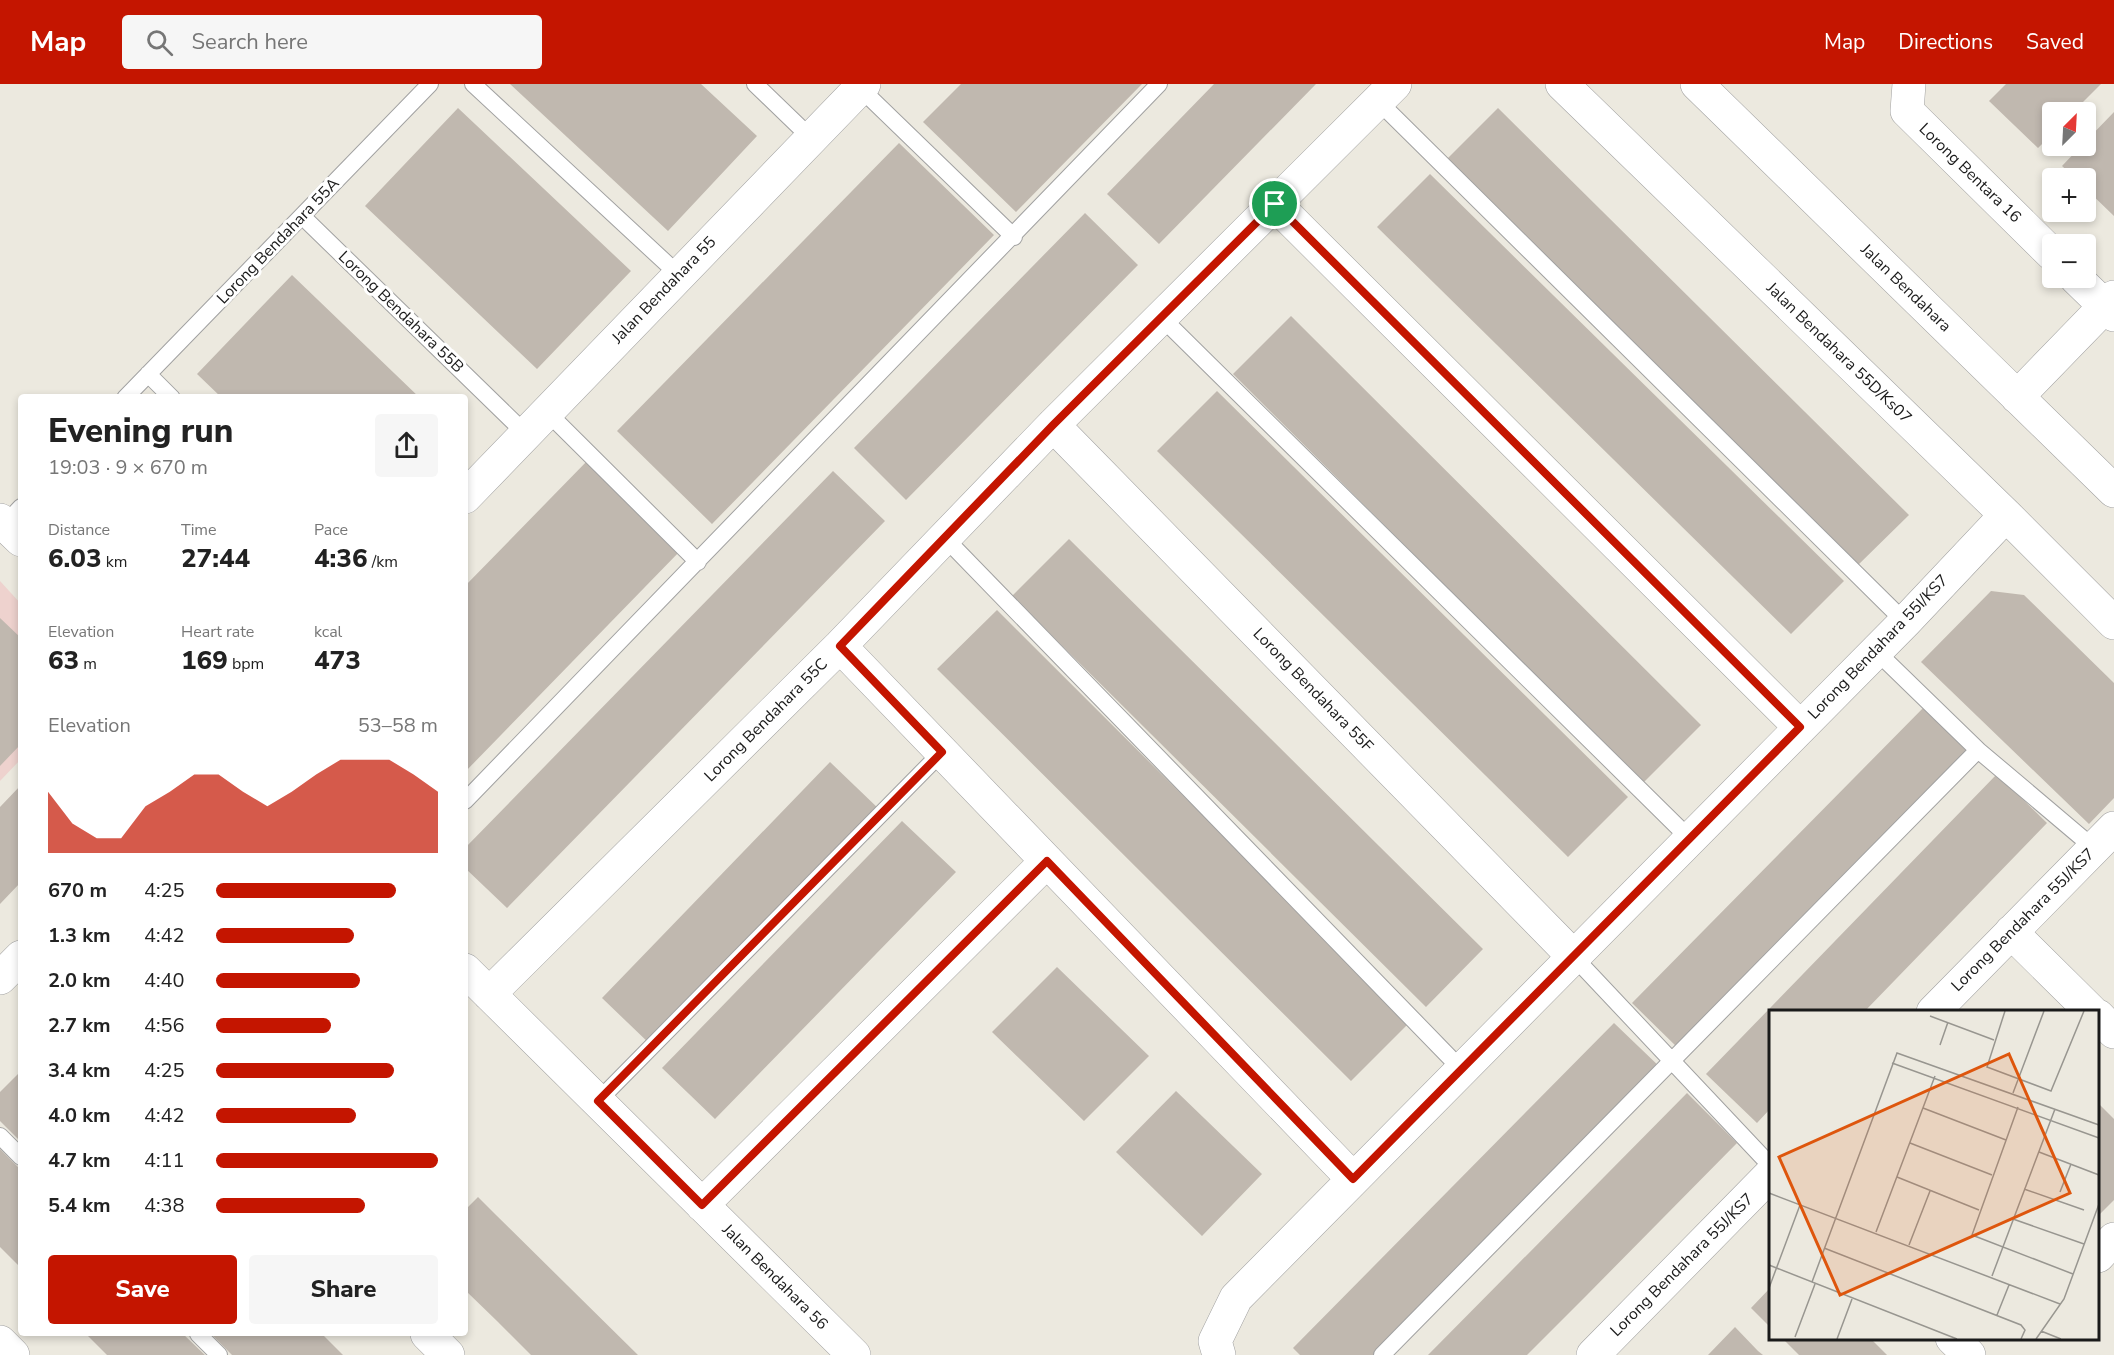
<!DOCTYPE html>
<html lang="en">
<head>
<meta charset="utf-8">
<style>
	body { margin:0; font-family:"Nunito Sans",sans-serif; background:#f6f6f6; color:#222; height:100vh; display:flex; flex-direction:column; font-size:22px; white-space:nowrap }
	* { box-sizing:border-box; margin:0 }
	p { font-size:20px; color:#767676 }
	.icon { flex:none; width:33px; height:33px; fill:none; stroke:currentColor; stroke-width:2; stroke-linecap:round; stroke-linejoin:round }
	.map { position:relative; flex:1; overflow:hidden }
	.panel { position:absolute; left:18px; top:310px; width:450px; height:942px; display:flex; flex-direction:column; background:#fff; border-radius:6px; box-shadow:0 3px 9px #0003 }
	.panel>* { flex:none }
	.needle { width:39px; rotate:24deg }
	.fabs { position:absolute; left:2042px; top:18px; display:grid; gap:12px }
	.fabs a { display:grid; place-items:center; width:54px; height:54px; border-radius:6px; background:#fff; box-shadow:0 3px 9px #0003; font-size:30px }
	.pin { position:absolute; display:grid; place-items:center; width:51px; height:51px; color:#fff; margin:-26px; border:3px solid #fff; border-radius:50%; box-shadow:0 2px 6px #0007 }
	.round { display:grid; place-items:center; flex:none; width:63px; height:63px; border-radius:6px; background:#f6f6f6 }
	.head { display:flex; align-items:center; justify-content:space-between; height:102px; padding:0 30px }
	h1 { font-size:33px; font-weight:800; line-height:45px }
	.figures { display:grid; grid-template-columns:repeat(3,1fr); gap:9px; height:102px; padding:6px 30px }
	.figures div { display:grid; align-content:center }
	.figures b { font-size:26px; font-weight:800 }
	.figures small { font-size:16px; font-weight:400 }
	.figures p { font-size:16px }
	.chart { height:168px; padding:12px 30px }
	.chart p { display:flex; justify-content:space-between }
	.chart svg { width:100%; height:108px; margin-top:6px; fill:#c41500; opacity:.7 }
	.button { display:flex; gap:12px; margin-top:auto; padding:12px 30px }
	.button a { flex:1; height:69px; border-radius:6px; background:#c41500; color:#fff; font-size:24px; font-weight:800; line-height:69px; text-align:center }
	.button a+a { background:#f6f6f6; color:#222 }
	ul { padding:0 30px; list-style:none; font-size:20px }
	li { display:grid; grid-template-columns:96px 72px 1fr; align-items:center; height:45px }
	li i { height:15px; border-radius:8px; background:#c41500 }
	header { display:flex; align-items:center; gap:36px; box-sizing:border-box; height:84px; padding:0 30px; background:#c41500; color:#fff }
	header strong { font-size:28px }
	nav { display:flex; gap:33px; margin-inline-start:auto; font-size:21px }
	.search { width:420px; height:54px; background:#f6f6f6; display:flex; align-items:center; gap:15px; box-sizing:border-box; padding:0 21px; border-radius:6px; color:#767676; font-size:22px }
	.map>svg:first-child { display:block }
</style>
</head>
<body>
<header>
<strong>Map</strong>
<div class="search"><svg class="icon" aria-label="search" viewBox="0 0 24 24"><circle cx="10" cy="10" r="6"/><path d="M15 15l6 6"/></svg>Search here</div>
<nav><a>Map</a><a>Directions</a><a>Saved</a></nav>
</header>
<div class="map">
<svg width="2114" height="1271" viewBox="0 0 2114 1271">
	<rect width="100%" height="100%" fill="#ece9df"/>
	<path fill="#eed2ce" d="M0,497L21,520V675L0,697Z"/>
	<path fill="#c0b8af" d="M510,0H701L757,52L668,147Z
		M961,0H1142L1016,128L923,38Z
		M1214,0H1316L1159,160L1107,110Z
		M2006,0H2101L2073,28H2052V50L2038,64L1989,17Z
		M458,24L631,187L537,285L365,122Z
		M1498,24L1909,431L1856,483L1446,76Z
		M2114,28V132L2085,104V94H2075L2062,82L2081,62H2085V58Z
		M899,59L994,151L712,440L617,347Z
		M1430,90L1844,497L1791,550L1377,143Z
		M1085,129L1138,181L906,416L854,364Z
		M292,191L420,314H222L197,290Z
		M1291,232L1701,641L1643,699L1233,290Z
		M1217,307L1628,713L1568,773L1157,367Z
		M588,376L681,466L465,688V502Z
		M833,387L885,437L507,824L465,784V764Z
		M1069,455L1483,865L1426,923L1012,512Z
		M1991,507L2024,511L2114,599V714L2089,740L1921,578Z
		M997,526L1410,938L1351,997L937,585Z
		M0,534L21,554V660L0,682Z
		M1928,619L1976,667L1681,967L1632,919Z
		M830,678L880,726L652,962L602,914Z
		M1997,690L2047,739L1865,927H1770V1025L1757,1039L1706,990Z
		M21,701V798L0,820V723Z
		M902,737L956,788L715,1035L662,984Z
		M1057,883L1149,972L1084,1037L992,948Z
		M1614,939L1663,986L1381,1271H1300L1293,1264Z
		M21,987V1058L0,1037V1008Z
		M1176,1007L1262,1090L1202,1152L1116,1068Z
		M1687,1009L1737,1059L1586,1212L1527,1271H1428Z
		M2098,1019L2114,1035V1116L2098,1132Z
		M0,1065L21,1086V1184L0,1163Z
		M478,1113L496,1131L638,1271H531L498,1238L465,1206V1126Z
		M1770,1204V1243L1751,1224Z
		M1735,1243L1758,1267L1763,1271H1708Z
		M86,1250H183L205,1271H107Z
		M211,1250H322L343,1271H232Z
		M1782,1254H1870L1887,1271H1799Z"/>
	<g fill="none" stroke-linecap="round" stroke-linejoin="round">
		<defs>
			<path id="service" d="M473,0L679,191
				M755,0L811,54
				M860,4L1014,153
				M1378,17L1905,538
				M302,132L526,350
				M1161,233L1690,755
				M148,290L172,314
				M125,314L430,0
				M547,328L698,478
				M5,440L21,423
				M944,453L1461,985
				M1876,567L1978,666L2094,764
				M465,717L1159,0
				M1573,872L1770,1081
				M598,1017L942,668
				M0,1052L21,1073
				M198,1250L219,1271
				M1382,1271L1978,666"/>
			<path id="minor" d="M1562,0L2006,431L2114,539
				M1697,0L2114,407
				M1909,0L1907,27L2052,170
				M1275,120L1800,643
				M2076,194L2114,231
				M2017,313L2114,213
				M1053,341L1573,872
				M465,413L864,0
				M0,436L21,456
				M840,562L1353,1095
				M2011,848L2092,928
				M465,886L854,1271
				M0,894L21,873
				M489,910L840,562L1053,341L1395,0
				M1933,928L2114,744
				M2098,932L2114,948
				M702,1121L1047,777
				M2098,1172L2114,1155
				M427,1250L448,1271
				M1952,1254L1969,1271
				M0,1258L13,1271
				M1219,1271L1215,1257L1236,1214L1905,538L2006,431
				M1593,1271L1770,1091"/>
		</defs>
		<use href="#service" stroke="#a1a1a1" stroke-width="18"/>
		<use href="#minor" stroke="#a1a1a1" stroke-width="34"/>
		<use href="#service" stroke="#fff" stroke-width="16"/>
		<use href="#minor" stroke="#fff" stroke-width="33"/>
	</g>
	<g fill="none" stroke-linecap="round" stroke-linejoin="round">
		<defs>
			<path id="route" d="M1275,120L1800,643L1353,1095L1047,777L702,1121L598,1017L942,668L840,562L1053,341Z"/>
		</defs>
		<use href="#route" stroke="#fff" stroke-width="12"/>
		<use href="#route" stroke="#c41500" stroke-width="8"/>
	</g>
	<g text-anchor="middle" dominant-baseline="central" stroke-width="6" stroke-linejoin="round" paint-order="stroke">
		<g font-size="16" fill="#1a1a1a" stroke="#fff">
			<text transform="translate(1970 89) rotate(44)">Lorong Bentara 16</text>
			<text transform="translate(278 157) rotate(-46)">Lorong Bendahara 55A</text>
			<text transform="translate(1906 204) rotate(44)">Jalan Bendahara</text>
			<text transform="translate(664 206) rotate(-46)">Jalan Bendahara 55</text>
			<text transform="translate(401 228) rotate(44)">Lorong Bendahara 55B</text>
			<text transform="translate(1839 269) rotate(44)">Jalan Bendahara 55D/Ks07</text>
			<text transform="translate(1878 563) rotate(-46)">Lorong Bendahara 55I/KS7</text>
			<text transform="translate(1313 606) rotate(46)">Lorong Bendahara 55F</text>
			<text transform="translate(766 636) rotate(-45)">Lorong Bendahara 55C</text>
			<text transform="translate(2023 836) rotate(-45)">Lorong Bendahara 55J/KS7</text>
			<text transform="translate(1682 1181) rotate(-45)">Lorong Bendahara 55J/KS7</text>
			<text transform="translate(775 1193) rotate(45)">Jalan Bendahara 56</text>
		</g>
	</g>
	<g transform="translate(1769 926)">
		<rect width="330" height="330" fill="#ece9df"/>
		<path fill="none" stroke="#989690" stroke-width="1.5" d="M236,1L218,57L282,81L315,1M161,6L225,30M171,35L179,12M123,53L330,128M244,83L275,1M249,97L203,225L304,264M154,98L237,130M141,133L223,165M270,142L330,165M128,167L210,200M255,179L315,200M291,182L302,154M0,183L291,294M244,209L315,234M107,222L166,66M140,235L161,181M55,238L252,315L256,320L252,329M0,255L188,329M223,266L286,99M43,272L128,43L330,115M0,278L31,195M228,305L240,275M272,321L292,329M26,327L46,274M68,329L83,289M267,329L295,289L330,194"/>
		<path fill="#de560d" fill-opacity="0.15" stroke="#de560d" stroke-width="3" d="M240,44L301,183L71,285L10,147Z"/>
		<rect width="330" height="330" fill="none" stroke="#1a1a1a" stroke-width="3"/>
	</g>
</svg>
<div class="fabs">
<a><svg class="needle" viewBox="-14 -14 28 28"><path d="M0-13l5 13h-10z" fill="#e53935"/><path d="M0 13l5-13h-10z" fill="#767676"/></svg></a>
<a>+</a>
<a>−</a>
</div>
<div class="pin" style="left:1275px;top:120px;background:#1e9e55"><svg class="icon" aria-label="arrive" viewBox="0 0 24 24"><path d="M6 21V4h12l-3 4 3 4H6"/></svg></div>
<section class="panel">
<div class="head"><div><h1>Evening run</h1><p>19:03 · 9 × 670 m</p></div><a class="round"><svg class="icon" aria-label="share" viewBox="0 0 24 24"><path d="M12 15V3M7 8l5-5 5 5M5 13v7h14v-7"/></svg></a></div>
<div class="figures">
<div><p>Distance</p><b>6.03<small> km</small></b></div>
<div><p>Time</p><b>27:44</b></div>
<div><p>Pace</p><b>4:36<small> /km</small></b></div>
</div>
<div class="figures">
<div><p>Elevation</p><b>63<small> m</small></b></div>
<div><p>Heart rate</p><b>169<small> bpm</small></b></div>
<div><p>kcal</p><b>473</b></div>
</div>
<div class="chart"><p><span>Elevation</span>53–58 m</p>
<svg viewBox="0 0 160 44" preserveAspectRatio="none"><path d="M0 44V19L10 32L20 38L30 38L40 25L50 19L60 12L70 12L80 19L90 25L100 19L110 12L120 6L130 6L140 6L150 12L160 19V44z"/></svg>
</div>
<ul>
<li><b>670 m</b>4:25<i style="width:81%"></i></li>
<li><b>1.3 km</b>4:42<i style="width:62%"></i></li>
<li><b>2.0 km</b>4:40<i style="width:65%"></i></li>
<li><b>2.7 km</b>4:56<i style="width:52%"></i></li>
<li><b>3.4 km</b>4:25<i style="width:80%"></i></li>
<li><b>4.0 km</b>4:42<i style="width:63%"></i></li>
<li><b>4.7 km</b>4:11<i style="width:100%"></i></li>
<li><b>5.4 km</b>4:38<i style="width:67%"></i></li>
</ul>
<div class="button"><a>Save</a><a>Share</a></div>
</section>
</div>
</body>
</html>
